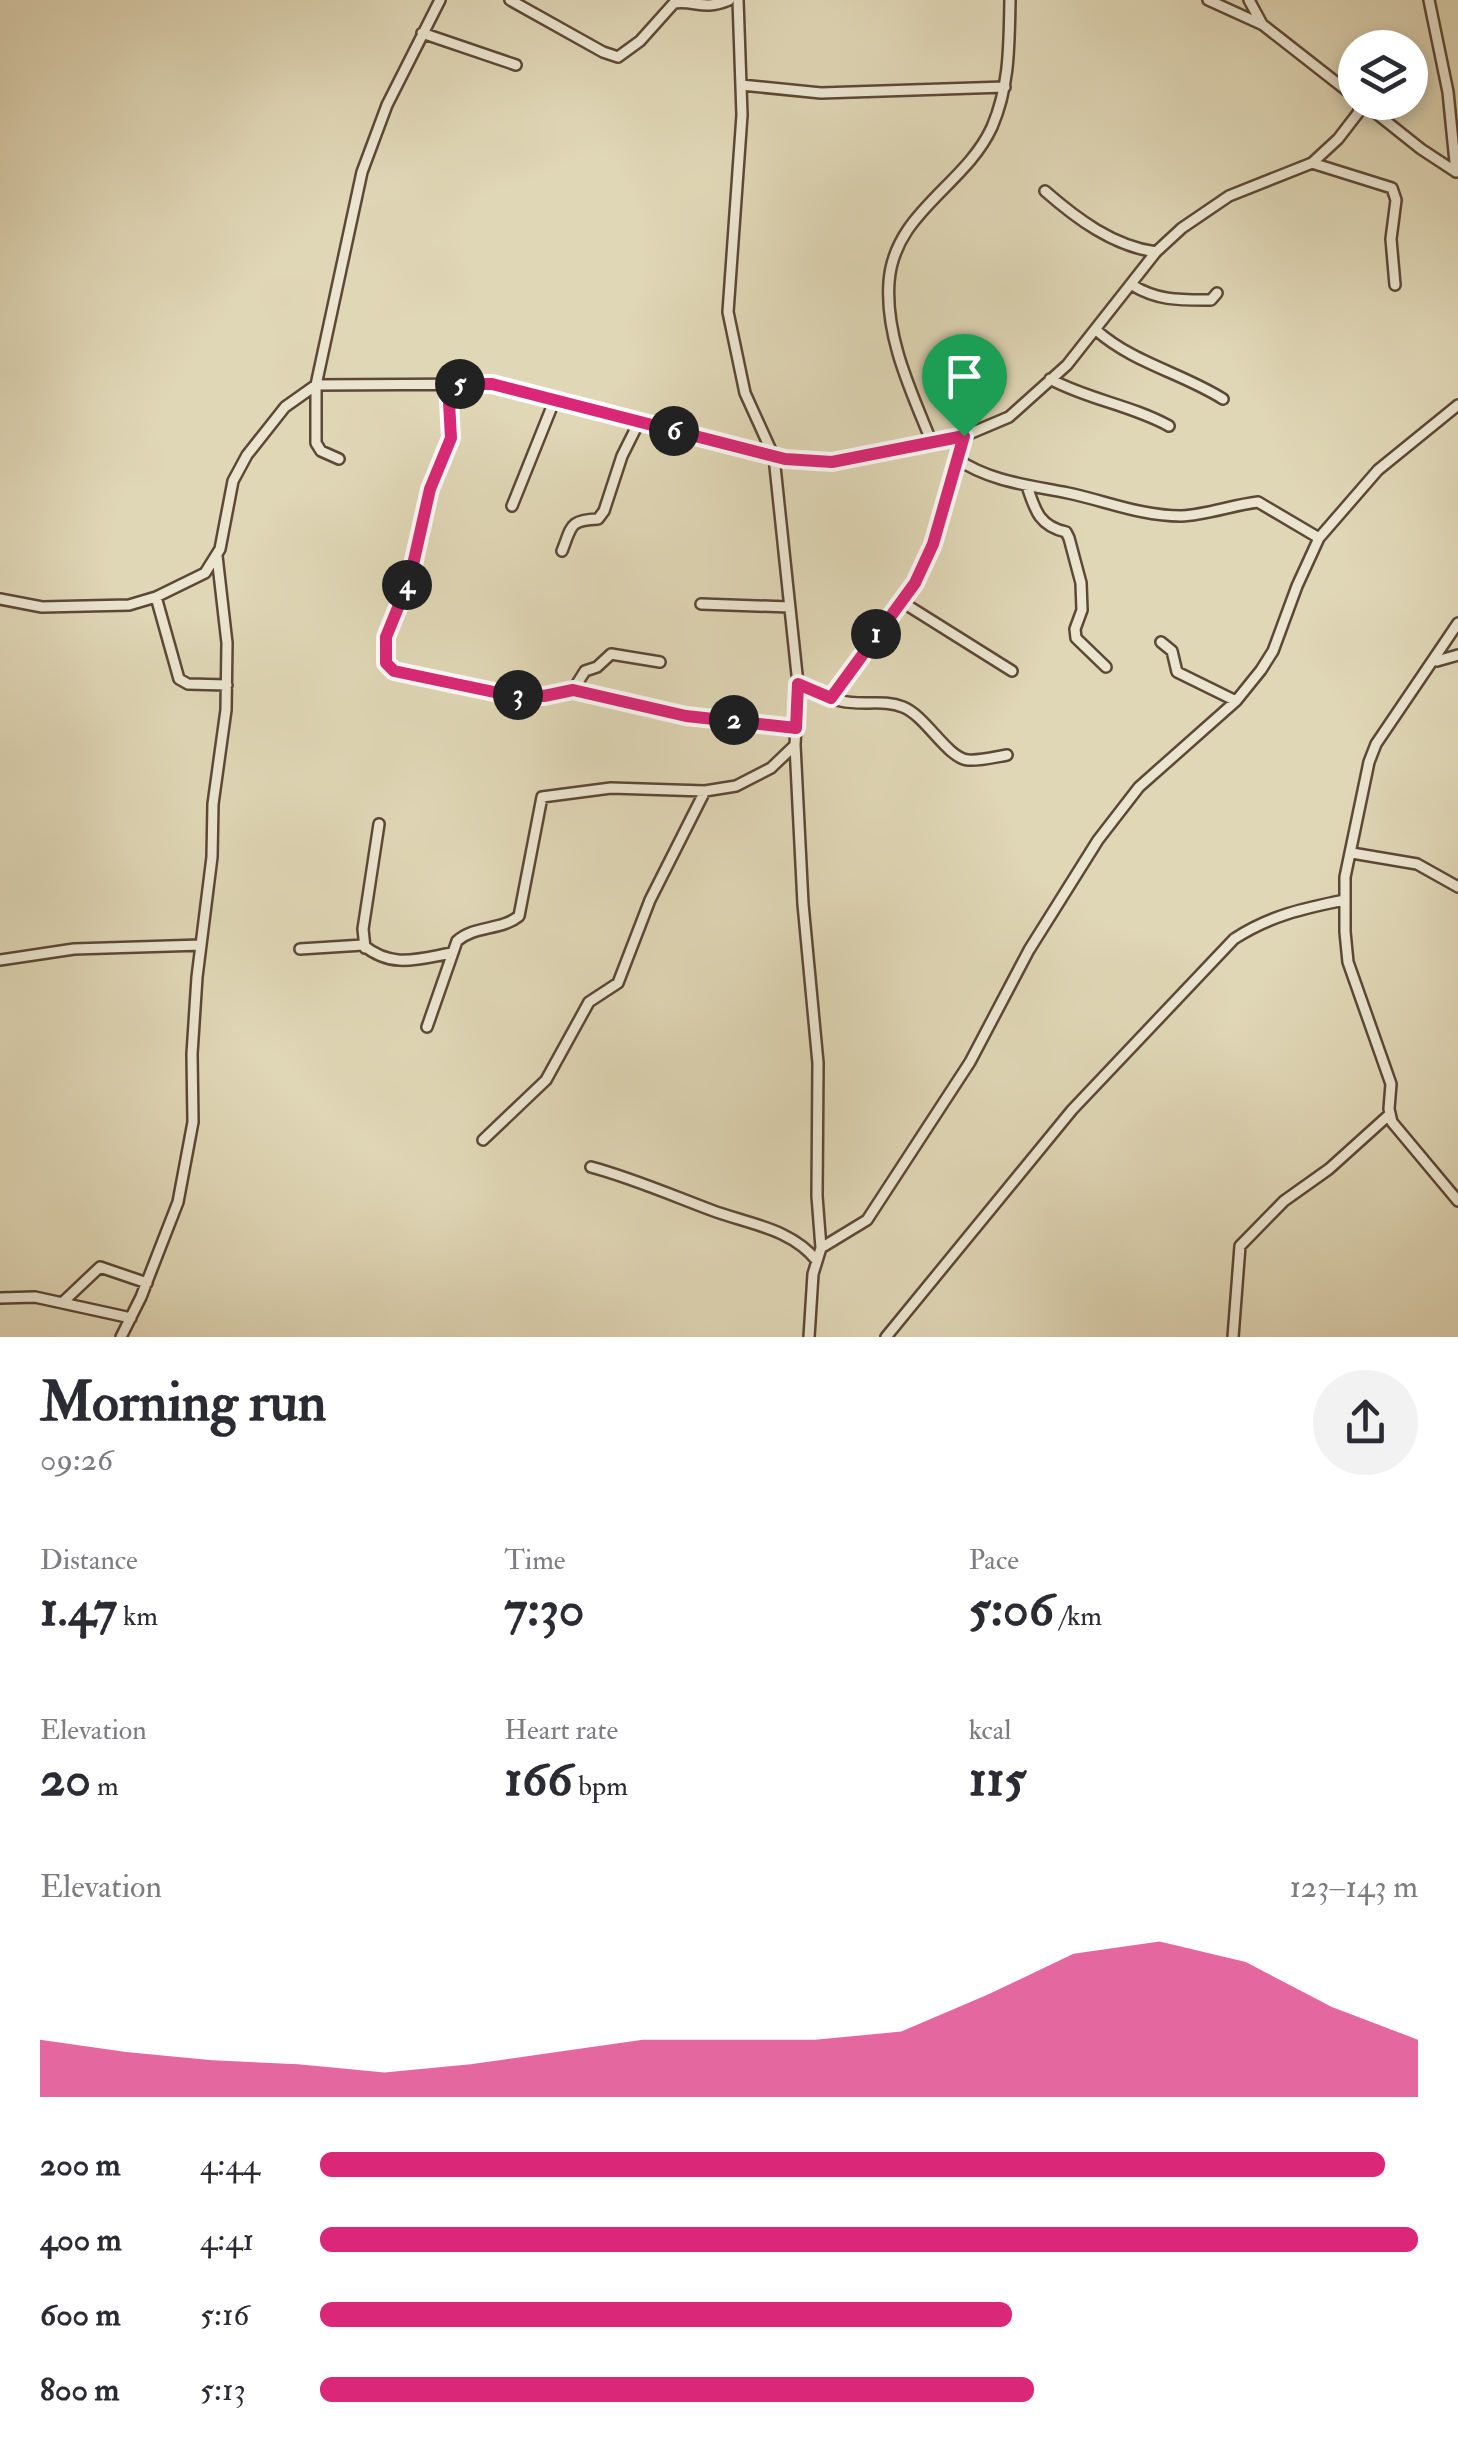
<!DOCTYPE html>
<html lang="en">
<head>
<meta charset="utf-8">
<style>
	body { margin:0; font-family:"IM FELL Double Pica",serif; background:#f2f2f3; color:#2b2b33; height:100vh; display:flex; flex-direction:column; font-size:38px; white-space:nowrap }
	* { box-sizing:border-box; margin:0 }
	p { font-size:32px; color:#7c7c81 }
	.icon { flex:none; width:55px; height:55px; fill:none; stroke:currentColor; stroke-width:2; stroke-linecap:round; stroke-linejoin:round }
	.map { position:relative; height:1337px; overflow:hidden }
	.details { display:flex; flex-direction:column; background:#fff; flex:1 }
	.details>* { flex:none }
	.controls { position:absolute; left:1338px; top:30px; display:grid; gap:20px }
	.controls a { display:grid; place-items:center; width:90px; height:90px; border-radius:50%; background:#fff; box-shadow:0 5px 15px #0003; font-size:50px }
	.pin { position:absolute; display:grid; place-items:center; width:85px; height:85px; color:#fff; margin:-102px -42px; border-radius:50% 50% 50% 0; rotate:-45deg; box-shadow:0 0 10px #0007 }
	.pin .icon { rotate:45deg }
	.km { position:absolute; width:50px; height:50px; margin:-25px; border-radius:50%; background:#222; color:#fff; font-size:28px; line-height:50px; text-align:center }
	.round { display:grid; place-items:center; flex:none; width:105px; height:105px; border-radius:52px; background:#f2f2f3 }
	.head { display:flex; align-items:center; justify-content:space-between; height:170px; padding:0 40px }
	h1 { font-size:55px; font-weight:700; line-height:75px }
	.metrics { display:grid; grid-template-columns:repeat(3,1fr); gap:15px; height:170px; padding:10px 40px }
	.metrics div { display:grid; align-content:center }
	.metrics b { font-size:50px; font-weight:700 }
	.metrics small { font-size:28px; font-weight:400 }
	.metrics p { font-size:28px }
	.chart { height:280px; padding:20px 40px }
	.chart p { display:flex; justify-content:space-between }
	.chart svg { width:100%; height:180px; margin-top:10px; fill:#db2777; opacity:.7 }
	ul { padding:0 40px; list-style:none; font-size:32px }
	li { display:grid; grid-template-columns:160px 120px 1fr; align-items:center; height:75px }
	li i { height:25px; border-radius:12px; background:#db2777 }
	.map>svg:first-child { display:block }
</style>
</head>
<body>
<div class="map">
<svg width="1458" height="1337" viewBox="0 0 1458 1337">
	<rect width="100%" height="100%" fill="#e0d7b6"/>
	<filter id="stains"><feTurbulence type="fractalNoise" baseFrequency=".002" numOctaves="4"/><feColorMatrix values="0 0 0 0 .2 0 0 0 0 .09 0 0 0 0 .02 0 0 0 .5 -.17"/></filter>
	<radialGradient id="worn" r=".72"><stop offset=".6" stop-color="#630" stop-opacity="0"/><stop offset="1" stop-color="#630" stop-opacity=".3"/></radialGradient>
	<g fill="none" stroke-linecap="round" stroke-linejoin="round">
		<defs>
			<path id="minor" d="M510,0L603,52L618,57L640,41L674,3C695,0 703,11 729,0
				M738,0L742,115L728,312L745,393L774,457L798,684L795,745L803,904L818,1063L817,1196L821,1248
				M1208,0L1263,25L1355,97
				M1249,0L1262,24
				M1429,0L1448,92L1456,172
				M422,33L516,65
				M741,85L821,93L1005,87
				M1362,102L1421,149L1456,172
				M1312,163L1392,188L1396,200L1391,239L1395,285
				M1045,191C1077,219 1113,246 1156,252
				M1132,285C1158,301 1180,300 1211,300L1217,293
				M1096,330C1133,363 1182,373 1223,399
				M1050,379C1089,400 1131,405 1169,426
				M448,385L451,438L430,489L410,578L387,637V663L394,671L409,676L524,696L573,690L585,671L597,667L611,654L660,662
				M932,443C912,393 885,338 889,282C894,212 965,186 992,127C1010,85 1009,44 1010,0
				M339,459L321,451L316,443V385L362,172L387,105L440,0
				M957,459C991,482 1029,485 1068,493C1106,501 1141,516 1181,516C1207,515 1232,505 1258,502L1319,538
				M1027,486C1035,510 1039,526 1066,532L1069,538L1081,583L1082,610L1075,629L1076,638L1106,667
				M512,506L555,399
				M562,551C572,526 569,520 598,519L604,511L622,456L639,422
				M156,597L179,679L188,684L227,685
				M0,599L42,607L129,605L156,597L205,573L220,549L233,481L247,455L285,407L316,385L492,384L785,459L832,462L860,458L964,436L1009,417L1067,365L1156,252L1182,228L1229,196L1312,163L1338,139L1358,113L1361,102
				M902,602L1012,671
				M701,604L789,607
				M1458,623L1376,744L1369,762L1345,877V932L1348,962L1391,1084L1389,1109L1392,1122L1458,1201
				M1161,642L1172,651L1177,672L1236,701
				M1437,661L1458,655
				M798,684C813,689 826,698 841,701C862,706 884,699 903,707C926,716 947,758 968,760C980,761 995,757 1007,755
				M573,690L686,716L796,728
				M831,698L915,583L933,544L964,436
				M1352,853L1417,864L1458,887
				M365,948L363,929L379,824
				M300,949L363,945C392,969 418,959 452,953
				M0,960L74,949L201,945
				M427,1027L457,941C475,925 501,931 519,916L542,797L611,788L705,791L736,786L771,768L795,745
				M483,1140L546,1080L589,1002L618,983L650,900L705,791
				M591,1167C632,1178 671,1195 711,1210C748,1224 791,1228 817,1261
				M0,1298L35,1297L131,1318
				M63,1302L100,1267L147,1283
				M121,1337L141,1297L178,1202L193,1122L192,1054L197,977L212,857L213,804L226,710L227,643L217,556
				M809,1337L813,1274L821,1248L867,1220L970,1062L1029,950L1098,840L1139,787L1236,701L1261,670L1273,651L1297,586L1319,538L1378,470L1458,405
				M886,1337L1072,1110L1234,939C1269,916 1304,908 1345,900
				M1233,1337L1240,1246L1284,1201L1329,1169L1390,1114"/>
		</defs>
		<use href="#minor" stroke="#5c4837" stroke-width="14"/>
		<use href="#minor" stroke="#ebe5d0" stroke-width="9"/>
	</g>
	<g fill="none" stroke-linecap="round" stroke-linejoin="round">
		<defs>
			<path id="route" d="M448,384H492L785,459L832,462L964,436L933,544L915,583L831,698L798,684L796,728L686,716L573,690L544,696L494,692L394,671L386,663V637L410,578L430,489L451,438Z"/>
		</defs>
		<use href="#route" stroke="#fff" stroke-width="20"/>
		<use href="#route" stroke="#db2777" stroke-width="12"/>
	</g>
	<rect width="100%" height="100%" filter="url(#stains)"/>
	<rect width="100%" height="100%" fill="url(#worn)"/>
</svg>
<div class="controls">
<a><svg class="icon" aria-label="layers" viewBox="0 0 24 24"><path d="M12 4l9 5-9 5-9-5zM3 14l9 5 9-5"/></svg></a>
</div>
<div class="pin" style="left:964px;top:436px;background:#1e9e55"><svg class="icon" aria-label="arrive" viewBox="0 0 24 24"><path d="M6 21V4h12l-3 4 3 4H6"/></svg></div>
<b class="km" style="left:876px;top:634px">1</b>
<b class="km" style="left:734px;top:720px">2</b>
<b class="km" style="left:518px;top:695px">3</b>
<b class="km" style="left:407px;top:585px">4</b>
<b class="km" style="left:460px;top:384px">5</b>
<b class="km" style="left:674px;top:431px">6</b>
</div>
<section class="details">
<div class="head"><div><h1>Morning run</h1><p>09:26</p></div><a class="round"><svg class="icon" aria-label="share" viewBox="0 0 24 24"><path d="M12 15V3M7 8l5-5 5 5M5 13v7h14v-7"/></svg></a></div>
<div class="metrics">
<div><p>Distance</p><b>1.47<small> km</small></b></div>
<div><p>Time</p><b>7:30</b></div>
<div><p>Pace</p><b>5:06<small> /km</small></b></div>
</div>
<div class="metrics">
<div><p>Elevation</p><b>20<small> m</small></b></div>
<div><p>Heart rate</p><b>166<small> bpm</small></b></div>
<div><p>kcal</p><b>115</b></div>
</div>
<div class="chart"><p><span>Elevation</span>123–143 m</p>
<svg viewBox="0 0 160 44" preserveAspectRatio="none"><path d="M0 44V30L10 33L20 35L30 36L40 38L50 36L60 33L70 30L80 30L90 30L100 28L110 19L120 9L130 6L140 11L150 22L160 30V44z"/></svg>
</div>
<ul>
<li><b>200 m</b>4:44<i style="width:97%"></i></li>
<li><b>400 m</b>4:41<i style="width:100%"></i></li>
<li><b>600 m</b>5:16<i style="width:63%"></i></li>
<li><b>800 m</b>5:13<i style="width:65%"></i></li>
</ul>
</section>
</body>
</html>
